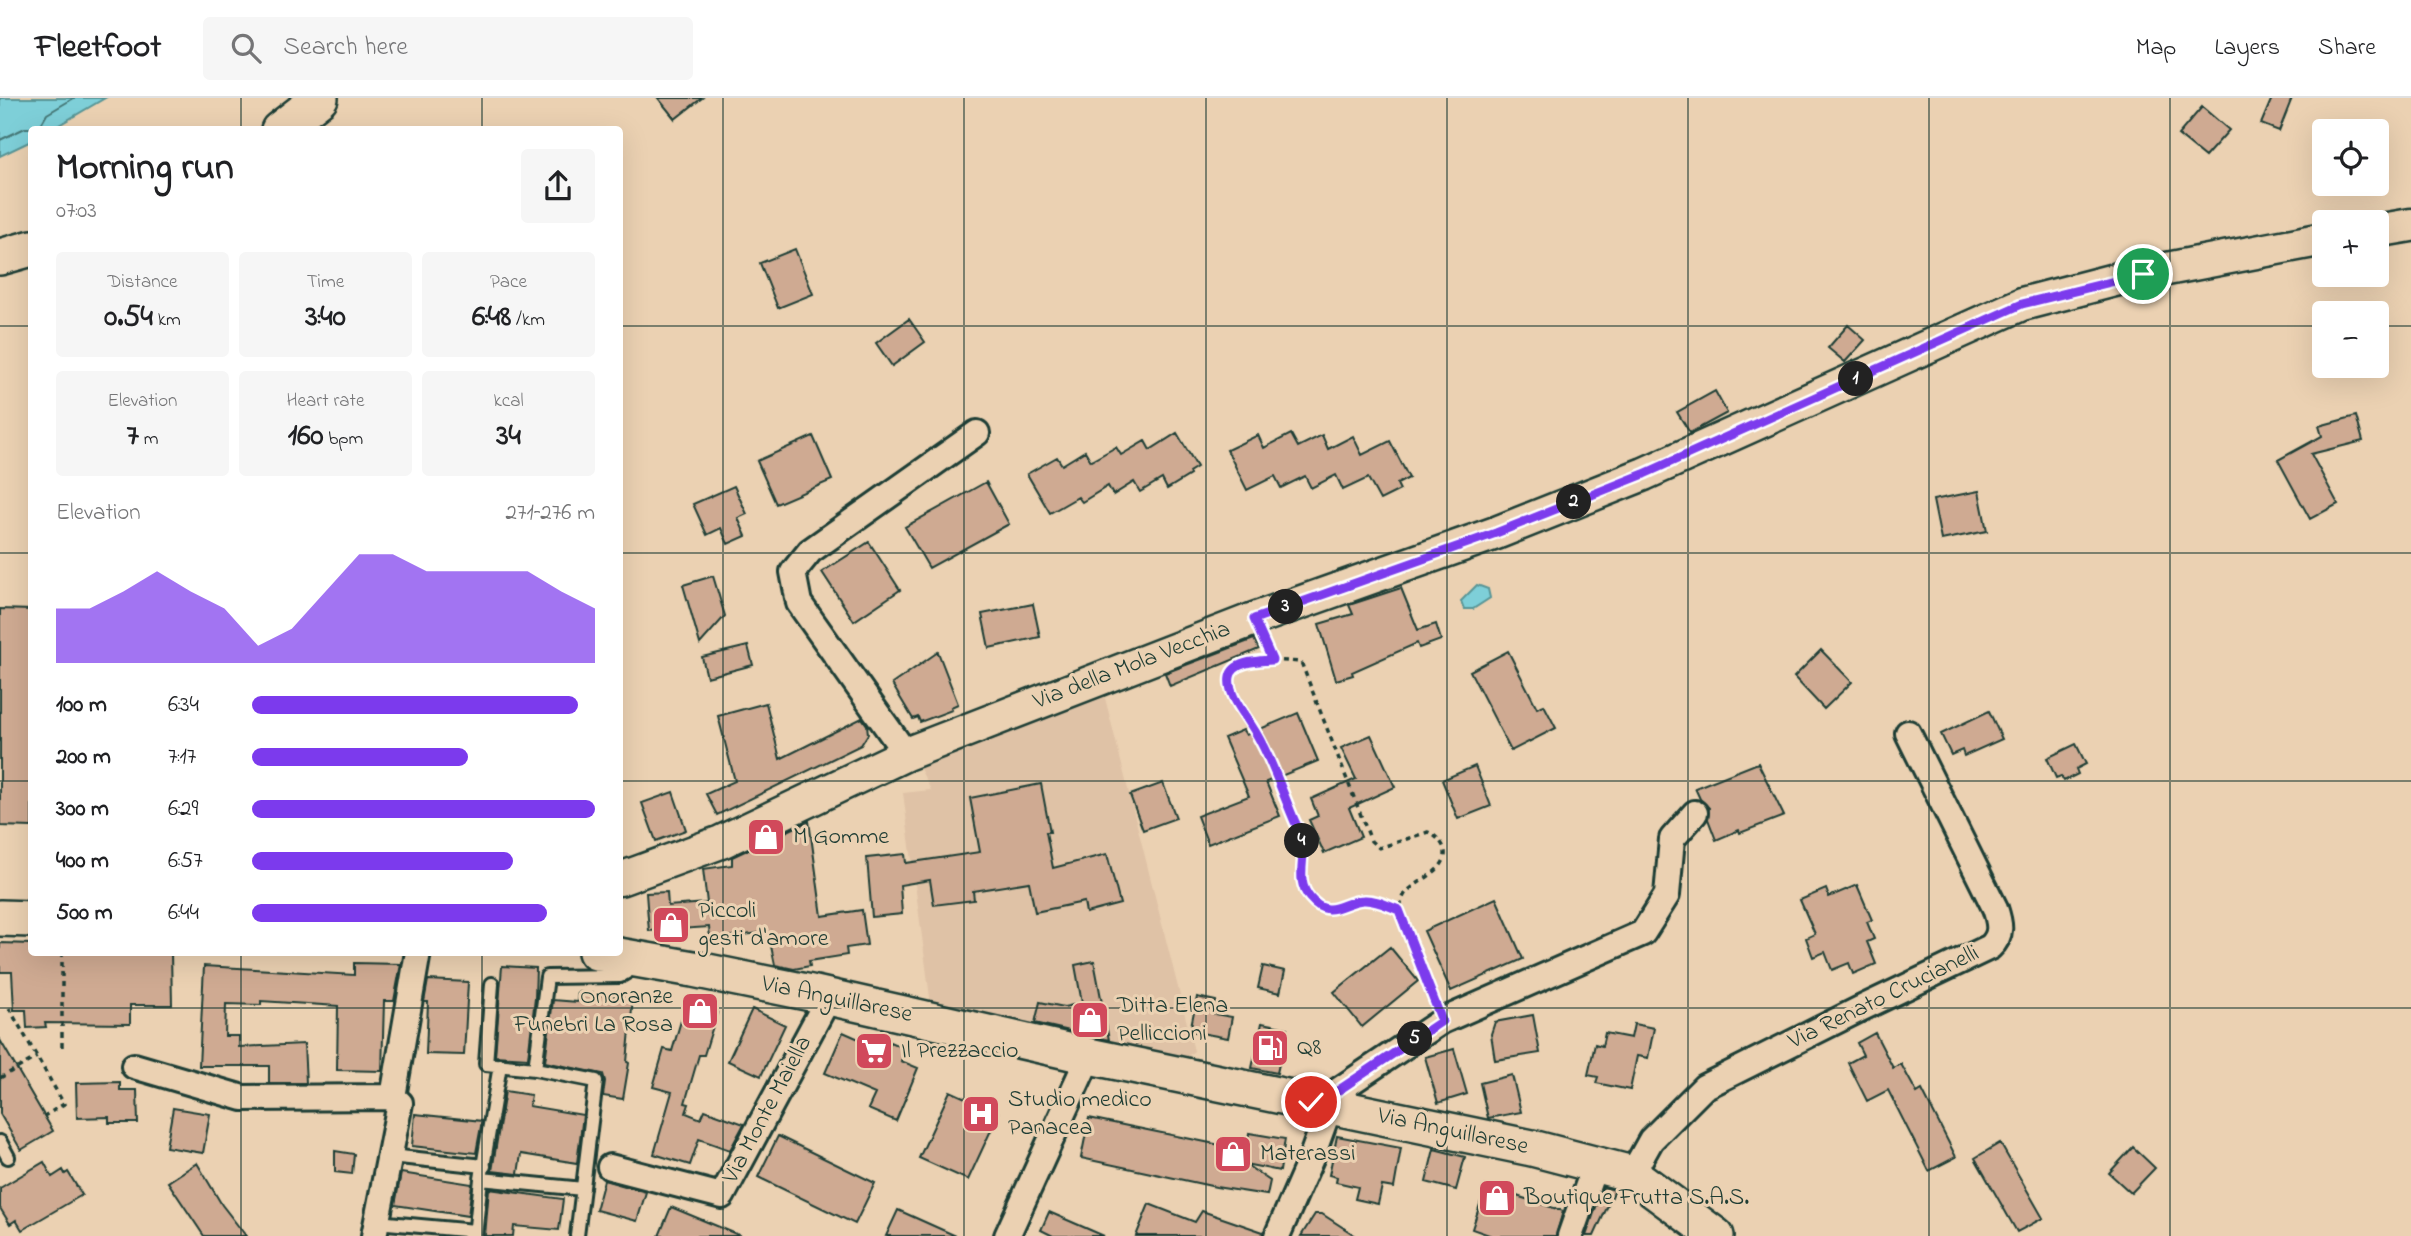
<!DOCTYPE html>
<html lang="en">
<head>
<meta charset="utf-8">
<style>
	body { margin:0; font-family:"Indie Flower",sans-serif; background:#f6f6f6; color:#202124; height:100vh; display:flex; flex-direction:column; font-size:26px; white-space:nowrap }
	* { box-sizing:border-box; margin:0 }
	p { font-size:23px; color:#757577 }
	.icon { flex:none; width:38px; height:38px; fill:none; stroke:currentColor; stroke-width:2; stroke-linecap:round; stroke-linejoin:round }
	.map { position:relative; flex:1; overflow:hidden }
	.side { position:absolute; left:28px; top:28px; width:595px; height:830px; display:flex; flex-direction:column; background:#fff; border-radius:7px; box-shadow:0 7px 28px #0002 }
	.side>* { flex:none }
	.controls { position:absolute; left:2312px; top:21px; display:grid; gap:14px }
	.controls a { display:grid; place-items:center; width:77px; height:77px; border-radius:7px; background:#fff; box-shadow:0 7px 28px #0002; font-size:35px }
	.pin { position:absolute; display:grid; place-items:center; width:60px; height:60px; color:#fff; margin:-30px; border:4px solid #fff; border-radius:50%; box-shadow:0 2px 7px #0007 }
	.km { position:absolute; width:35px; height:35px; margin:-18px; border-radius:50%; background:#222; color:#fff; font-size:19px; line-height:35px; text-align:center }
	.round { display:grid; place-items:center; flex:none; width:74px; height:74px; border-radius:7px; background:#f6f6f6 }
	.summary { display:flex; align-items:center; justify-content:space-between; height:119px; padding:0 28px }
	h1 { font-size:38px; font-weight:700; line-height:52px }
	.metrics { display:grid; grid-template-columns:repeat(3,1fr); gap:10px; height:119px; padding:7px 28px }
	.metrics div { display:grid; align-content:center; border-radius:7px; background:#f6f6f6; text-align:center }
	.metrics b { font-size:30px; font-weight:700 }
	.metrics small { font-size:19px; font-weight:400 }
	.metrics p { font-size:19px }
	.chart { height:196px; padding:14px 28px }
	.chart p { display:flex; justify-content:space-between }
	.chart svg { width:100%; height:126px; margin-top:7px; fill:#7c3aed; opacity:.7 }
	ul { padding:0 28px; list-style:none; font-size:23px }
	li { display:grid; grid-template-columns:112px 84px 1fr; align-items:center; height:52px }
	li i { height:18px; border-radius:9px; background:#7c3aed }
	header { display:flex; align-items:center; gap:42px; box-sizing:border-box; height:98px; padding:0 35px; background:#fff; border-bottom:2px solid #e0e0e0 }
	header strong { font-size:33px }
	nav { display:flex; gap:38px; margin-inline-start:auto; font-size:24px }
	.search { width:490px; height:63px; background:#f6f6f6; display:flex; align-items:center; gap:18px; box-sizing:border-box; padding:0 24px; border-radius:7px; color:#757577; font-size:26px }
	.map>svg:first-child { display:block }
</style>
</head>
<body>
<header>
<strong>Fleetfoot</strong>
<div class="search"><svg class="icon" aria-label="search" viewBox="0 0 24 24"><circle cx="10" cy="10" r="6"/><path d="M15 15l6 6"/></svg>Search here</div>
<nav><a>Map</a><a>Layers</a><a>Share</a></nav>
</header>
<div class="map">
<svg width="2411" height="1138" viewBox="0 0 2411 1138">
	<rect width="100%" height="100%" fill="#ebd1b2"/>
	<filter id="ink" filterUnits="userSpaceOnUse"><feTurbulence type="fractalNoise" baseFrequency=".0143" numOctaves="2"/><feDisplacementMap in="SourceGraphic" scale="14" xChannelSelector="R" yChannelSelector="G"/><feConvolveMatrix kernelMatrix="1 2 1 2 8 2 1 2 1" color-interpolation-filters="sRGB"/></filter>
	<g filter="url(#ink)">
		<path fill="#dfc2a6" d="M1104,596L1194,953L1180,965L931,907L903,695L931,692L916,663Z"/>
		<path fill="#7ecfd8" stroke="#589596" stroke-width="2" d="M0,0H105L52,31L32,32L31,43L0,58Z
			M1477,487L1488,491L1490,500L1473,511H1464L1461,503Z"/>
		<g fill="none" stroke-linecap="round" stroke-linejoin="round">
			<path stroke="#457776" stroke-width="2" d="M0,42L25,30H39L47,16L74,0"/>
		</g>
		<path fill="#cfaa92" stroke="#1f3d34" stroke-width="2" d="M658,0H702L675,21Z
			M2272,0H2292L2279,33L2261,26Z
			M2202,9L2229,32L2205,59L2178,37Z
			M795,151L813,196L778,210L760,165Z
			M909,221L925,244L892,268L876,245Z
			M1848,227L1865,242L1845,264L1828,250Z
			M1715,293L1727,315L1690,335L1677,314Z
			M2356,318L2363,343L2311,356L2338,406L2310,421L2278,362L2322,338L2319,328Z
			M1177,335L1197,369L1189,374L1190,377L1167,391L1162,381L1140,394L1134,384L1113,397L1108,388L1082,404L1078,399L1050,415L1027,376L1057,359L1062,367L1085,353L1091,363L1116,349L1121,357L1145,343L1150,352Z
			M1291,336L1298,349L1322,337L1328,351L1353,338L1362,357L1390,343L1409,380L1397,386L1400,392L1380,402L1368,380L1343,392L1336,377L1311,390L1305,378L1281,390L1275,378L1247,392L1227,352L1258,337L1264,350Z
			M813,338L832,382L776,406L757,363Z
			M986,384L1009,426L929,470L905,429Z
			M734,388L747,416L738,420L746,438L728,446L721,430L707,437L693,406Z
			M1979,393L1987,433L1941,442L1933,402Z
			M869,444L900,492L854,523L822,474Z
			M713,478L725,518L700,546L683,487Z
			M1401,490L1418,532L1436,526L1441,542L1419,550L1417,545L1352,574L1353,577L1336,582L1319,526L1353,516L1349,507Z
			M1033,506L1040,539L989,550L982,516Z
			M0,511L32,512V729L0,728Z
			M1254,541L1259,551L1170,588L1165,575Z
			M748,548L753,567L707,579L702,559Z
			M1821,552L1852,584L1824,611L1794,579Z
			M1508,553L1537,610L1544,607L1556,630L1511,653L1470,573Z
			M938,554L958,606L951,609L952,612L920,624L918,619L913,621L892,586Z
			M766,605L780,661L862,620L867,627L868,636L861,647L717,717L706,696L735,683L718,618Z
			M1989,613L2002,641L1964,658L1962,652L1951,657L1941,636Z
			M1298,615L1318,663L1266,684L1280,718L1208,746L1197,718L1249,698L1224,640L1243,632L1246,637Z
			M1371,637L1395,689L1349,710L1361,739L1324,755L1309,722L1318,718L1311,701L1356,681L1341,650Z
			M2076,646L2086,666L2076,671L2078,676L2064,683L2061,678L2056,680L2047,660Z
			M1758,665L1784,718L1740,735L1739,732L1716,742L1708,721L1709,710L1700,701L1695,690Z
			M1475,668L1491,708L1458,721L1442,682Z
			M1163,685L1176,720L1143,732L1130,697Z
			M1041,686L1050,734H1046L1053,770L1107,756L1120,806L1086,815L1084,804L1035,814L1029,784L973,793L974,802L934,807L930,782L900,787L902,816L872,819L867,760L905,756L906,765L980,754L970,700Z
			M673,694L686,732L656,743L642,705Z
			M809,723L822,818L862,812L867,847L846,850L847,857L809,863L810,868L794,871L775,867L768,834L710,841L709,829L649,833L646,795L667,794L668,808L707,805L703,771L732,767V759Z
			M1857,787L1872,822L1867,824L1874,841L1867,844L1876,866L1853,876L1849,865L1832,872L1825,854L1813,859L1806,840L1815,836L1800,802L1826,791L1829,799Z
			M1496,800L1523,861L1451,893L1424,833Z
			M0,845L32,846V854H171L172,907H130V926L45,925L46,929L27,930L26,912H14L12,874H0Z
			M1390,849L1418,883L1362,929L1334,894Z
			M1094,863L1109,942L1035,925L1040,904L1064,909L1082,905L1075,867Z
			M354,865L401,866L394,903H384L382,973L337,972L338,908L261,903V907L226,906L225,938H239V949L304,946L306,985H269V968H199L204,868L354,877Z
			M502,868L536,870L535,900L528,960L495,958Z
			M1263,868L1285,873L1280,895L1258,890Z
			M428,882L468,884L464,957L426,956L428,904H424Z
			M578,894L633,900L627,964L629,965L623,1001L603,998L605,983L603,976L545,964L553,902L577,904Z
			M1197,899L1216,903L1214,916L1232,919L1228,940L1190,933Z
			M686,906L717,915L704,957H699L685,1005L689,1006L686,1015L701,1021L705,1012L744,1026L730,1052L699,1041L690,1067L654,1056L672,994L653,989L664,951L672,953Z
			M752,911L785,927L761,978L728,963Z
			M1533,917L1540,955L1495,962L1491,936L1495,924Z
			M1262,925L1287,930L1277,975L1252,970Z
			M1634,926L1654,930L1648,960L1637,958L1630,992L1596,985L1598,979L1588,977L1595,946L1602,948L1605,935L1631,940Z
			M843,934L886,953L890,944L906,951L901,963L918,970L896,1023L868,1011L875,996L825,975Z
			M1875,935L1893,970L1901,966L1917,995L1922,992L1956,1059L1929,1073L1888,992L1867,1003L1848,965L1863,957L1857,945Z
			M0,942L53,1033L21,1052L0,1016Z
			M1454,951L1467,996L1438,1005L1425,959Z
			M1512,977L1521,1014L1488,1020L1480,985Z
			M120,984V992H137L138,1025H109V1019L77,1020L76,985Z
			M505,993L531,997L529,1008L583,1017L577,1065L521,1056L518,1076L492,1073Z
			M950,993L999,1015L968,1082L919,1060Z
			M173,1010L210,1016L203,1055L166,1049Z
			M415,1016L482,1023L476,1055L412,1048Z
			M1089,1020L1225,1048L1223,1053L1244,1066L1249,1035L1285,1041L1280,1073L1245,1066L1270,1083L1267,1097L1216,1089L1081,1060Z
			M778,1038L875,1085L855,1126L758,1079Z
			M1337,1038L1401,1050L1394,1090L1382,1088L1378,1106L1355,1101L1358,1089L1336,1084L1337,1079L1329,1077Z
			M2000,1045L2043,1120L2017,1134L1975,1060Z
			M2133,1049L2155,1070L2131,1095L2109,1075Z
			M1434,1051L1465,1059L1456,1092L1426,1084Z
			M335,1053L354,1056L352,1076L335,1074Z
			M44,1064L52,1079L63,1072L65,1076L68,1074L82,1097L22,1132L16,1122L10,1126L0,1110V1090Z
			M197,1065L222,1107L246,1138H204L168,1084Z
			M401,1075L472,1086L468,1118L395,1107Z
			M604,1082L646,1094L637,1123L596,1112Z
			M1486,1088L1563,1113L1556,1138H1492L1472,1131Z
			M1603,1089L1615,1092L1594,1138H1586Z
			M489,1091L563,1101L559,1132L514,1128L513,1138H485Z
			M1149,1106L1195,1124L1202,1113L1263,1134L1262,1138H1136Z
			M671,1109L741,1138H659Z
			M898,1112L956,1138H886Z
			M1049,1114L1104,1138H1053L1041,1132Z
			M1315,1116H1322L1356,1138H1301Z"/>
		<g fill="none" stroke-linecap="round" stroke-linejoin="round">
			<defs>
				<path id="service" d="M492,886L486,966L535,971L596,983L577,1138
					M535,971L547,879L620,878L637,868
					M0,1044L8,1059
					M390,1058L484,1068
					M481,1081L583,1091
					M377,1124L475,1133
					M475,1138L481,1081L500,967"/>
				<path id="minor" d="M906,656L799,505L793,474L810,453L977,335
					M134,968L243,1000L393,999L400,1005L374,1138
					M393,999L418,854
					M1318,1006L1442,923L1643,835L1667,797L1672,741L1695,715
					M610,1069L722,1098L829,899
					M1632,1076L1651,1042L1704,989L1860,911L1990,849C2003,837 2000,825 1995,810L1908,635
					M1007,1138L1089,958
					M1277,1138L1312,1058L1330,1008
					M1570,1138L1595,1067"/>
				<path id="tertiary" d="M2376,133L2411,127
					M620,781L721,744L906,656L1254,521L1496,435L1644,376L2022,206L2130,178L2324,141"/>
				<path id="secondary" d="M279,32L320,0
					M0,159L32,150
					M0,820L32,821
					M596,854L693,871L811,895L1089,958L1532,1050L1632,1076L1716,1138"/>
			</defs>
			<use href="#service" stroke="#1f3d34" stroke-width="18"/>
			<use href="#minor" stroke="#1f3d34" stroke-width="30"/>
			<use href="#tertiary" stroke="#1f3d34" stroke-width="37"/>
			<use href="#secondary" stroke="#1f3d34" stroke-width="40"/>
			<path stroke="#1f3d34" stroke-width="3.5" stroke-dasharray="5 5" stroke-linecap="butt" d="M1264,544L1272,562C1259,563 1233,563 1230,579C1227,595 1243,614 1251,627C1269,655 1282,693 1295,724C1297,728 1301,734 1302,738C1307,759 1294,782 1310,800C1328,822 1344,803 1363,802C1376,801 1388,808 1399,812L1435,904
				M1272,562L1301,564L1371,743L1379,750L1428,734C1435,737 1441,743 1444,750C1452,772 1414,783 1405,796C1402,800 1401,807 1399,812
				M9,910L64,1006L44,1018
				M62,949V854
				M0,980L37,959"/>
			<use href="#service" stroke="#ebd1b2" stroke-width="12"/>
			<use href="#minor" stroke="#ebd1b2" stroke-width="24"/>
			<use href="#tertiary" stroke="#ebd1b2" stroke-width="32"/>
			<use href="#secondary" stroke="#ebd1b2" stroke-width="35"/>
		</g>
	</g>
	<g fill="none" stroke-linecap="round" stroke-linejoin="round" filter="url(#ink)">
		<defs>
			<path id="route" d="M1311,1004L1318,1006L1442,923L1399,812C1388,808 1376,801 1363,802C1343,803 1329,823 1310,800C1294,782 1307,759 1302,738C1300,734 1297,728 1295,724C1282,694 1269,654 1251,627C1243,614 1227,595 1230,579C1233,563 1259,563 1272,562L1254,521L1496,435L1644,376L2022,206L2143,176"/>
		</defs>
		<use href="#route" stroke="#fff" stroke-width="14"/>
		<use href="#route" stroke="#7c3aed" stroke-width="9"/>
	</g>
	<path fill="none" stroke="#1f3d34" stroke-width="2" stroke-opacity="0.55" d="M241,0V32M482,0V32M723,0V1138M964,0V1138M1206,0V1138M1447,0V1138M1688,0V1138M1929,0V1138M2170,0V1138M0,228H32M620,228H2324M2376,228H2411M0,455H32M620,455H2411M0,683H32M620,683H2411M241,854V1138M482,854V1138M0,910H2411"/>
	<defs>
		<symbol id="shop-square" viewBox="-11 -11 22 22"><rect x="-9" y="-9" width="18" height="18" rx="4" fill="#d1495b" stroke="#ebd1b2"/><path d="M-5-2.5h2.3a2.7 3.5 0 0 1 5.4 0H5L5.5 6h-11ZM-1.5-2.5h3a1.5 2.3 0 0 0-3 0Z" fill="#fff"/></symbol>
		<symbol id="fuel-square" viewBox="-11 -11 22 22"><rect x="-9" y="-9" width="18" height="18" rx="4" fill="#d1495b" stroke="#ebd1b2"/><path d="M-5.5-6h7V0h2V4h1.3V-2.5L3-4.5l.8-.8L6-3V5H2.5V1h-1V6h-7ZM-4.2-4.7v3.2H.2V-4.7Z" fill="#fff"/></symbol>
		<symbol id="supermarket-square" viewBox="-11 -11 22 22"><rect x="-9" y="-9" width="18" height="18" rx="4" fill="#d1495b" stroke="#ebd1b2"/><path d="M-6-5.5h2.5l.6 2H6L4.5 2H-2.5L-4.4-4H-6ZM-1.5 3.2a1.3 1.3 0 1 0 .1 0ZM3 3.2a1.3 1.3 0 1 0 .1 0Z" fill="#fff"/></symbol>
		<symbol id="hospital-square" viewBox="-11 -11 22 22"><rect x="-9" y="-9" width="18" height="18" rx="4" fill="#d1495b" stroke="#ebd1b2"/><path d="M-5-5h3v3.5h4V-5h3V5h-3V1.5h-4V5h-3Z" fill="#fff"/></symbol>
	</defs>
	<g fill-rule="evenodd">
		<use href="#shop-square" x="744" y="717" width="44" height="44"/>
		<use href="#shop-square" x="649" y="805" width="44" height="44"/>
		<use href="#shop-square" x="678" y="891" width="44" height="44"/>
		<use href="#shop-square" x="1068" y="900" width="44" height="44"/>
		<use href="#fuel-square" x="1248" y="928" width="44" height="44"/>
		<use href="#supermarket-square" x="852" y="931" width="44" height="44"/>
		<use href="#hospital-square" x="959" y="994" width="44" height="44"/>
		<use href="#shop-square" x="1211" y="1034" width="44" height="44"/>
		<use href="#shop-square" x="1475" y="1078" width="44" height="44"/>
	</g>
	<g text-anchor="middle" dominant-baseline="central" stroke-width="6" stroke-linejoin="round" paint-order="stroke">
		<g font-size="24" fill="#1f3d34" stroke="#ebd1b2">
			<text transform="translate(1132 568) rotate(-21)">Via della Mola Vecchia</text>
			<text transform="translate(1884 900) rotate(-26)">Via Renato Crucianelli</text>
			<text transform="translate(837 902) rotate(12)">Via Anguillarese</text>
			<text transform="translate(768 1012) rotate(-62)">Via Monte Maiella</text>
			<text transform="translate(1453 1034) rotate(12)">Via Anguillarese</text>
		</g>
		<g font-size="24" fill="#1f3d34" stroke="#ebd1b2" text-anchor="start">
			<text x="793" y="739">M Gomme</text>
			<text x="698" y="813">Piccoli<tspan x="698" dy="28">gesti d'amore</tspan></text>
			<text x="673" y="899" text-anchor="end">Onoranze<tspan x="673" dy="28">Funebri La Rosa</tspan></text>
			<text x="1117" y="908">Ditta Elena<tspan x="1117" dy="28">Pelliccioni</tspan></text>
			<text x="1297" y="950">Q8</text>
			<text x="901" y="953">Il Prezzaccio</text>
			<text x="1008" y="1002">Studio medico<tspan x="1008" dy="28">Panacea</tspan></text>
			<text x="1260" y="1056">Materassi</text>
			<text x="1524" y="1100">Boutique Frutta S.A.S.</text>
		</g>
	</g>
</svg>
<div class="controls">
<a><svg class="icon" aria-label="locate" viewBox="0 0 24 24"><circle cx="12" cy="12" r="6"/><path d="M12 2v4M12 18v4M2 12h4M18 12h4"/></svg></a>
<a>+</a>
<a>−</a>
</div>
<div class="pin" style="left:2143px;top:176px;background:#1e9e55"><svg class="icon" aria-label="arrive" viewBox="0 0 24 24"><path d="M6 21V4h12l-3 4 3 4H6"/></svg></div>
<div class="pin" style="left:1311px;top:1004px;background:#d93025"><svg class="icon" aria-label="check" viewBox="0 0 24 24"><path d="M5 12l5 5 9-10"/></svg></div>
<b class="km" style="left:1856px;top:281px">1</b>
<b class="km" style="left:1574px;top:404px">2</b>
<b class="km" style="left:1286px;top:509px">3</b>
<b class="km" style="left:1302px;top:743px">4</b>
<b class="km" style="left:1415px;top:941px">5</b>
<section class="side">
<div class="summary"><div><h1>Morning run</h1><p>07:03</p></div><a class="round"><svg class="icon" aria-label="share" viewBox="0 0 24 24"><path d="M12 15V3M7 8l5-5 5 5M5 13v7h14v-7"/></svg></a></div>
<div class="metrics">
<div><p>Distance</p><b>0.54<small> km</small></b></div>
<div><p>Time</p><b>3:40</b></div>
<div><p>Pace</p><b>6:48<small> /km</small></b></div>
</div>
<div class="metrics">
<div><p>Elevation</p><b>7<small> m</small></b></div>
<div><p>Heart rate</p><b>160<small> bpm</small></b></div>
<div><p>kcal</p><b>34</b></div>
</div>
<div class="chart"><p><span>Elevation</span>271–276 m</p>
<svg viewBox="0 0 160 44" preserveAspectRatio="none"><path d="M0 44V25L10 25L20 19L30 12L40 19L50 25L60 38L70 32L80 19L90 6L100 6L110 12L120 12L130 12L140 12L150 19L160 25V44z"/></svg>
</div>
<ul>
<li><b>100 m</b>6:34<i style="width:95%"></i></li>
<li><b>200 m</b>7:17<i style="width:63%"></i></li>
<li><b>300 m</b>6:29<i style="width:100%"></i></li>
<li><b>400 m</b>6:57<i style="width:76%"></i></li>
<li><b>500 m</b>6:44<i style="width:86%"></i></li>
</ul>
</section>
</div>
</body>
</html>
